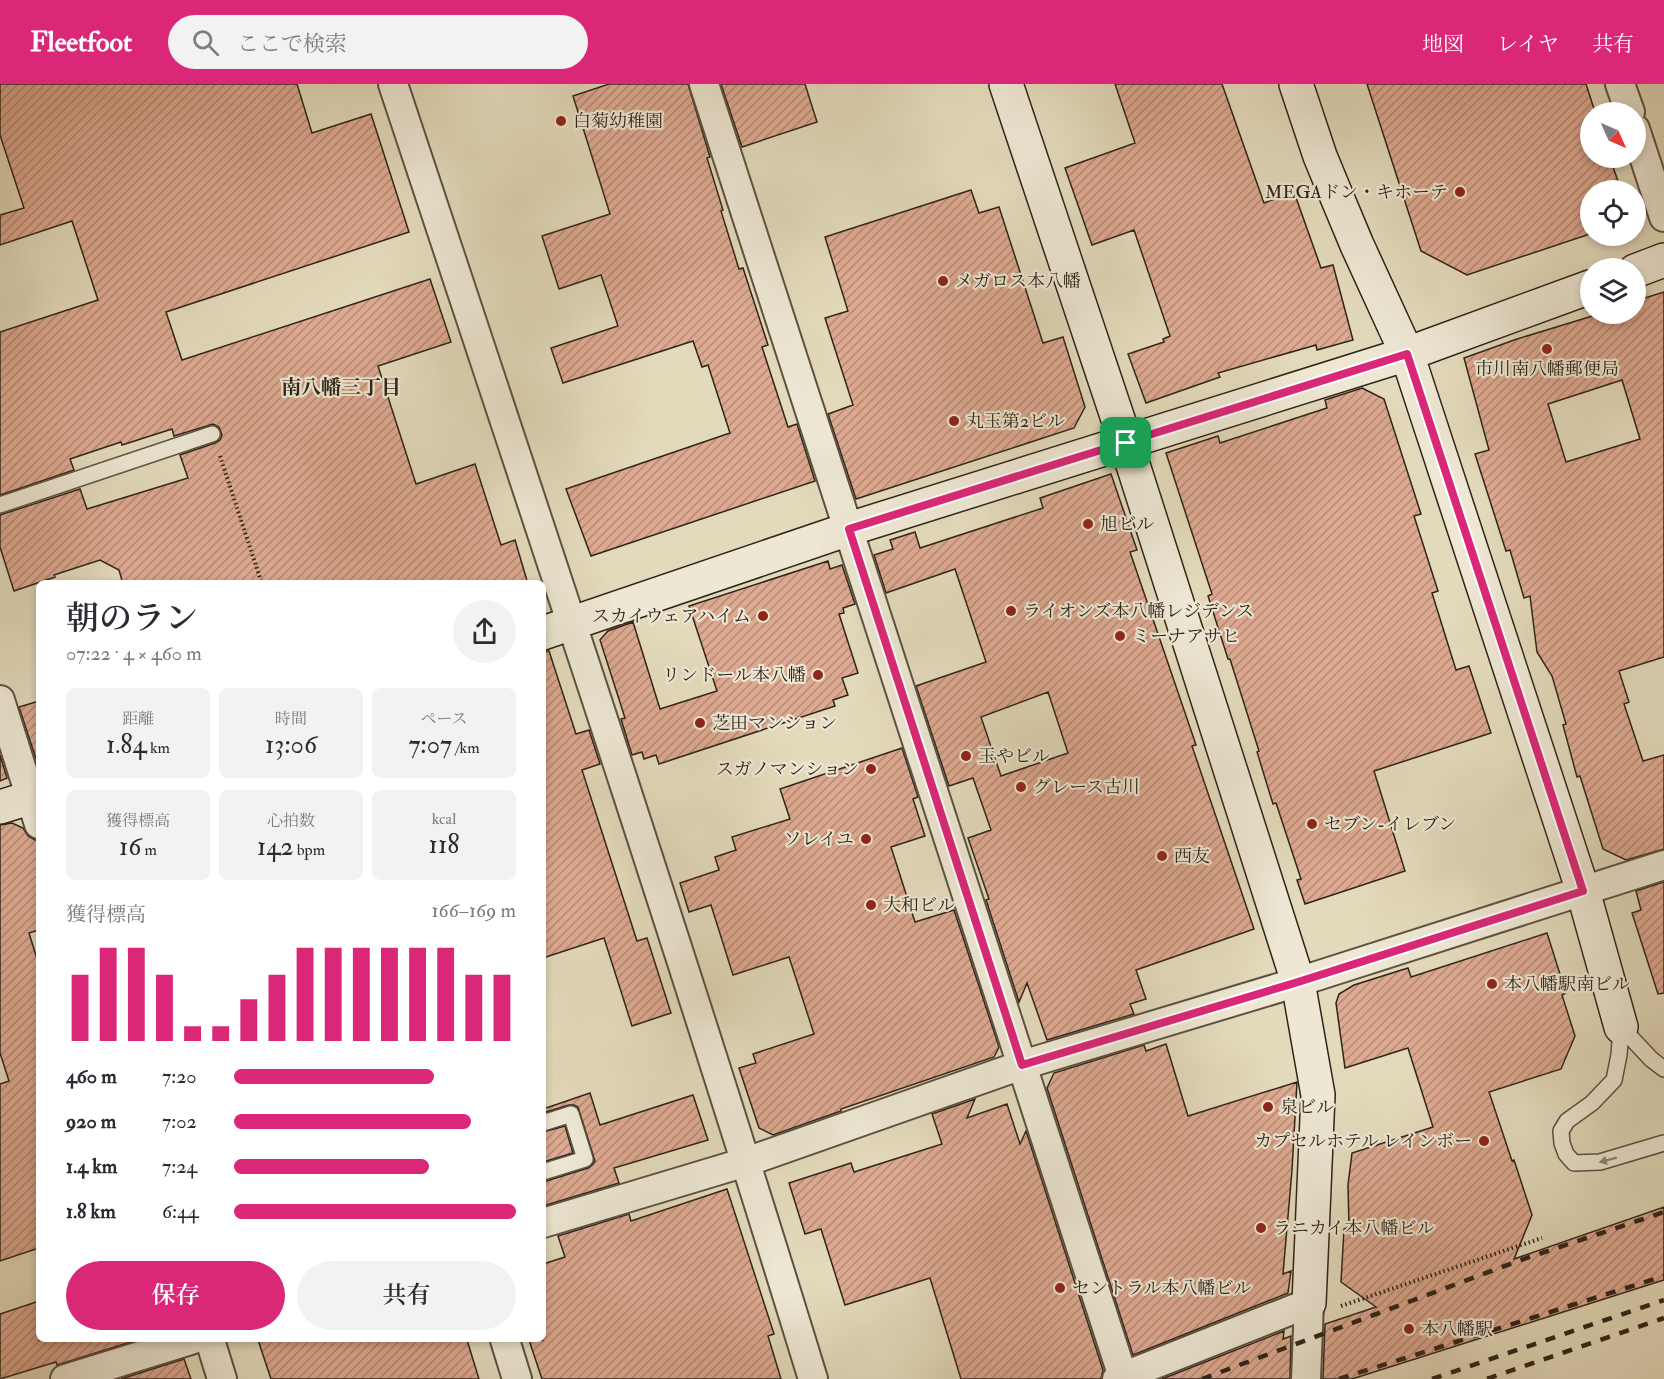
<!DOCTYPE html>
<html lang="ja">
<head>
<meta charset="utf-8">
<style>
	body { margin:0; font-family:"IM FELL Double Pica","Noto Serif JP",serif; background:#f2f2f3; color:#2b2b33; height:100vh; display:flex; flex-direction:column; font-size:22px; white-space:nowrap }
	* { box-sizing:border-box; margin:0 }
	p { font-size:20px; color:#7c7c81 }
	.icon { flex:none; width:33px; height:33px; fill:none; stroke:currentColor; stroke-width:2; stroke-linecap:round; stroke-linejoin:round }
	.map { position:relative; flex:1; overflow:hidden }
	.panel { position:absolute; left:36px; top:496px; width:510px; height:762px; display:flex; flex-direction:column; background:#fff; border-radius:9px; box-shadow:0 3px 9px #0003 }
	.panel>* { flex:none }
	.needle { width:39px; rotate:135deg }
	.tools { position:absolute; left:1580px; top:18px; display:grid; gap:12px }
	.tools a { display:grid; place-items:center; width:66px; height:66px; border-radius:50%; background:#fff; box-shadow:0 3px 9px #0003; font-size:30px }
	.pin { position:absolute; display:grid; place-items:center; width:51px; height:51px; color:#fff; margin:-26px; border-radius:12px; box-shadow:0 3px 9px #0006 }
	.round { display:grid; place-items:center; flex:none; width:63px; height:63px; border-radius:32px; background:#f2f2f3 }
	.summary { display:flex; align-items:center; justify-content:space-between; height:102px; padding:0 30px }
	h1 { font-size:33px; font-weight:600; line-height:45px }
	.stats { display:grid; grid-template-columns:repeat(3,1fr); gap:9px; height:102px; padding:6px 30px }
	.stats div { display:grid; align-content:center; border-radius:9px; background:#f2f2f3; text-align:center }
	.stats b { font-size:26px; font-weight:600 }
	.stats small { font-size:16px; font-weight:400 }
	.stats p { font-size:16px }
	.chart { height:168px; padding:12px 30px }
	.chart p { display:flex; justify-content:space-between }
	.chart svg { width:100%; height:108px; margin-top:6px; stroke:#db2777; stroke-width:6 }
	.primary-button { display:flex; gap:12px; margin-top:auto; padding:12px 30px }
	.primary-button a { flex:1; height:69px; border-radius:36px; background:#db2777; color:#fff; font-size:24px; font-weight:600; line-height:69px; text-align:center }
	.primary-button a+a { background:#f2f2f3; color:#2b2b33 }
	ul { padding:0 30px; list-style:none; font-size:20px }
	li { display:grid; grid-template-columns:96px 72px 1fr; align-items:center; height:45px }
	li i { height:15px; border-radius:8px; background:#db2777 }
	header { display:flex; align-items:center; gap:36px; box-sizing:border-box; height:84px; padding:0 30px; background:#db2777; color:#fff }
	header strong { font-size:28px }
	nav { display:flex; gap:33px; margin-inline-start:auto; font-size:21px }
	.search { width:420px; height:54px; background:#f2f2f3; display:flex; align-items:center; gap:15px; box-sizing:border-box; padding:0 21px; border-radius:33px; color:#7c7c81; font-size:22px }
	.map>svg:first-child { display:block }
</style>
</head>
<body>
<header>
<strong>Fleetfoot</strong>
<div class="search"><svg class="icon" aria-label="search" viewBox="0 0 24 24"><circle cx="10" cy="10" r="6"/><path d="M15 15l6 6"/></svg>ここで検索</div>
<nav><a>地図</a><a>レイヤ</a><a>共有</a></nav>
</header>
<div class="map">
<svg width="1664" height="1295" viewBox="0 0 1664 1295">
	<defs>
		<pattern id="building-hatch" width="6" height="6" patternUnits="userSpaceOnUse" patternTransform="scale(1.5)"><rect width="6" height="6" fill="#dda990"/><path d="M-1 1l2-2M0 6l6-6M5 7l2-2" fill="none" stroke="#b48975"/></pattern>
	</defs>
	<rect width="100%" height="100%" fill="#e3dabb"/>
	<filter id="stains"><feTurbulence type="fractalNoise" baseFrequency=".00333" numOctaves="4"/><feColorMatrix values="0 0 0 0 .2 0 0 0 0 .09 0 0 0 0 .02 0 0 0 .5 -.17"/></filter>
	<radialGradient id="worn" r=".72"><stop offset=".6" stop-color="#630" stop-opacity="0"/><stop offset="1" stop-color="#630" stop-opacity=".3"/></radialGradient>
	<path fill="url(#building-hatch)" stroke="#2f241b" stroke-width="1.5" fill-rule="evenodd" d="M0,0H297L312,49L371,30L409,148L166,228L182,276L430,195L451,258L378,282L416,400L475,380L501,461L515,456L528,500H123L119,486L100,476L54,491L55,493L14,507L0,463V431L80,405L87,425L188,394L180,371L215,359L220,356L222,351L219,343L213,340L174,352L172,345L122,361L121,358L70,375L74,386L0,411V248L98,216L72,137L0,161V131L24,124L0,51Z
		M609,0H688L710,73L707,74L723,126L721,127L739,185L743,184L768,261L762,263L788,343L797,340L815,397L591,472L566,405L730,349L708,281L702,283L693,257L563,299L551,264L618,242L601,191L559,205L542,152L610,130L573,12Z
		M721,0H805L817,38L742,63Z
		M1115,0H1222L1264,119L1294,108L1321,184L1333,181L1353,256L1317,266L1316,261L1218,289L1220,293L1146,319L1128,270L1164,258L1163,255L1170,252L1134,146L1092,161L1065,84L1135,59Z
		M1367,0H1586L1595,28H1590V74H1610L1621,106H1590V150L1467,191L1421,167Z
		M971,106L979,129L999,123L1043,259L1063,253L1085,323L1074,344L856,415L828,330L853,321L825,234L848,227L825,153Z
		M1664,208V573L1619,587L1629,618L1624,620L1643,677L1664,671V765L1626,776L1603,765L1580,692L1577,693L1563,641L1566,640L1552,592L1537,568L1530,512L1524,514L1510,466L1506,467L1475,370L1489,366L1464,274L1517,255L1599,230H1635V217ZM1622,296L1640,355L1566,378L1548,320Z
		M1362,304L1384,315L1421,430L1414,432L1438,507L1432,509L1456,586L1469,582L1491,649L1374,687L1405,787L1305,820L1297,796L1301,795L1276,719L1273,720L1257,668L1259,667L1230,575H1228L1208,512L1212,510L1166,369L1218,352L1220,359L1327,324L1325,316Z
		M1111,390L1137,466L1130,468L1196,661L1192,662L1254,845L1136,886L1146,915L1130,920L1134,930L1047,956L1027,899L1019,918L986,816L989,815L968,754L991,746L973,694L949,702L916,602L986,578L955,485L886,509L874,471L893,465L890,456L915,448L920,464L1043,424L1040,414ZM1048,608L1068,669L1001,692L981,633Z
		M828,477L830,485L842,481L855,520L843,524L844,529L839,530L858,589L842,594L848,611L833,616L835,622L659,680L656,671L644,675L642,668L632,671L621,635L625,634L600,556L608,547L633,538L660,625L717,607L689,522Z
		M543,567H549L576,650L589,646L600,680L582,686L637,857L647,854L671,929L632,942L604,854L543,874Z
		M39,617V684L19,623Z
		M902,664L918,713L913,715L925,752L891,763L915,838L954,826L999,963L994,973L841,1025V1027L773,1051L759,1044L739,984L756,979L753,970L814,950L789,873L733,891L711,821L689,828L680,799L719,786L715,773L736,766L732,753L790,735L780,705Z
		M0,671L7,694L0,697Z
		M12,739L23,744L28,752L35,756H39V846L29,849L39,881V1164L0,1177V1000L9,997L0,969V741Z
		M1664,798V909L1658,910L1632,829L1641,826L1636,807Z
		M1547,849L1566,909L1562,911L1575,952L1561,985L1489,1008L1512,1077L1514,1076L1532,1131L1514,1175L1664,1123V1196L1352,1295H1323L1325,1240L1376,1223L1341,1198L1344,1145L1349,1143L1348,1101L1352,1069L1433,1043L1408,964L1345,984L1336,919L1339,910L1354,901L1408,884L1411,893Z
		M1166,960L1188,1032L1297,998L1292,1086L1283,1190L1291,1187L1288,1209L1133,1271L1047,1004L1054,989L1144,961L1146,967Z
		M590,1009L600,1041L693,1011L708,1056L614,1084L619,1099L543,1122V1098L588,1084L592,1081L595,1077L578,1023L574,1021H569L543,1029V1025Z
		M975,1015L967,1034L1007,1020L1020,1060L1026,1047L1103,1286L1101,1295H961L930,1194L845,1221L821,1145L805,1150L789,1099L851,1079L854,1088L942,1060L932,1030Z
		M565,1042L573,1069L543,1078V1048Z
		M727,1105L774,1250L768,1252L781,1295H542L529,1256H543V1180L565,1173L558,1152L629,1130L631,1137Z
		M39,1217V1256H137L57,1281L56,1278L0,1295V1230Z
		M1284,1247L1283,1255L1291,1252L1290,1295H1162Z
		M258,1256H467L479,1295H271Z
		M184,1275L191,1295H121Z"/>
	<g fill="none" stroke-linecap="round" stroke-linejoin="round">
		<defs>
			<path id="lane" d="M0,421L212,350
				M1621,943L1619,971L1614,996L1592,1019L1567,1037L1561,1047L1562,1059L1566,1070L1574,1079L1600,1078L1664,1059
				M1621,943L1651,975L1664,985
				M543,1039L571,1030L585,1075L543,1088"/>
			<path id="street" d="M393,0C536,431 680,861 813,1295
				M704,0L1123,1293
				M1620,0L1630,28
				M1635,45L1664,133
				M0,616L39,740
				M543,1139L746,1078L1022,981L1298,898L1664,781
				M210,1256L222,1295
				M505,1256L517,1295
				M65,1295L191,1256
				M1117,1295L1309,1219L1306,1295"/>
			<path id="secondary" d="M1006,0L1126,359L1298,898L1318,1011L1309,1219
				M1296,0L1320,72L1334,106L1357,161L1407,270L1583,807L1621,943
				M1635,187L1664,176
				M543,549L849,445L1407,270L1590,203
				M0,723L39,711"/>
		</defs>
		<use href="#lane" stroke="#5c5243" stroke-width="18"/>
		<use href="#street" stroke="#5c5243" stroke-width="32"/>
		<use href="#secondary" stroke="#2f241b" stroke-width="36"/>
		<path stroke="#2f241b" stroke-width="4" stroke-dasharray="1.5 3" stroke-linecap="butt" d="M220,372L262,500
			M1341,1222L1542,1154"/>
		<use href="#lane" stroke="#ede7d3" stroke-width="15"/>
		<use href="#street" stroke="#ede7d3" stroke-width="28"/>
		<use href="#secondary" stroke="#ede7d3" stroke-width="33"/>
		<path stroke="#2f241b" stroke-width="4.5" stroke-dasharray="10 10" stroke-linecap="butt" d="M1202,1295L1518,1177L1664,1128
			M1339,1295L1664,1192
			M1432,1295L1664,1216
			M1487,1295L1664,1234"/>
	</g>
	<defs><path id="oneway-solid" d="M-6-.8H1V-3.2L6.5 0L1 3.2V.8H-6Z" transform="scale(1.5)"/></defs>
	<use fill="#8e8677" href="#oneway-solid" transform="translate(1608 1076) rotate(165)"/>
	<g fill="none" stroke-linecap="round" stroke-linejoin="round">
		<defs>
			<path id="route" d="M1407,270L1583,807L1298,898L1022,981L849,445Z"/>
		</defs>
		<use href="#route" stroke="#fff" stroke-width="12"/>
		<use href="#route" stroke="#db2777" stroke-width="8"/>
	</g>
	<g fill="#8f2418" stroke="#ede7d3" stroke-width="2">
		<circle cx="561" cy="37" r="6"/>
		<circle cx="1460" cy="108" r="6"/>
		<circle cx="943" cy="197" r="6"/>
		<circle cx="1547" cy="265" r="6"/>
		<circle cx="954" cy="337" r="6"/>
		<circle cx="1088" cy="440" r="6"/>
		<circle cx="1011" cy="527" r="6"/>
		<circle cx="763" cy="532" r="6"/>
		<circle cx="1120" cy="552" r="6"/>
		<circle cx="818" cy="591" r="6"/>
		<circle cx="700" cy="639" r="6"/>
		<circle cx="966" cy="672" r="6"/>
		<circle cx="871" cy="685" r="6"/>
		<circle cx="1021" cy="703" r="6"/>
		<circle cx="1312" cy="740" r="6"/>
		<circle cx="866" cy="755" r="6"/>
		<circle cx="1162" cy="772" r="6"/>
		<circle cx="871" cy="821" r="6"/>
		<circle cx="1492" cy="900" r="6"/>
		<circle cx="1268" cy="1023" r="6"/>
		<circle cx="1484" cy="1057" r="6"/>
		<circle cx="1261" cy="1144" r="6"/>
		<circle cx="1060" cy="1204" r="6"/>
		<circle cx="1409" cy="1245" r="6"/>
	</g>
	<g text-anchor="middle" dominant-baseline="central" stroke-width="4.5" stroke-linejoin="round" paint-order="stroke">
		<g font-size="18" fill="#2f241b" stroke="#ede7d3" text-anchor="start">
			<text x="573" y="37">白菊幼稚園</text>
			<text x="1448" y="108" text-anchor="end">MEGAドン・キホーテ</text>
			<text x="955" y="197">メガロス本八幡</text>
			<text x="1547" y="285" text-anchor="middle">市川南八幡郵便局</text>
			<text x="966" y="337">丸玉第2ビル</text>
			<text x="1100" y="440">旭ビル</text>
			<text x="1023" y="527">ライオンズ本八幡レジデンス</text>
			<text x="751" y="532" text-anchor="end">スカイウェアハイム</text>
			<text x="1132" y="552">ミーナアサヒ</text>
			<text x="806" y="591" text-anchor="end">リンドール本八幡</text>
			<text x="712" y="639">芝田マンション</text>
			<text x="978" y="672">玉やビル</text>
			<text x="859" y="685" text-anchor="end">スガノマンション</text>
			<text x="1033" y="703">グレース古川</text>
			<text x="1324" y="740">セブン-イレブン</text>
			<text x="854" y="755" text-anchor="end">ソレイユ</text>
			<text x="1174" y="772">西友</text>
			<text x="883" y="821">大和ビル</text>
			<text x="1504" y="900">本八幡駅南ビル</text>
			<text x="1280" y="1023">泉ビル</text>
			<text x="1472" y="1057" text-anchor="end">カプセルホテル レインボー</text>
			<text x="1273" y="1144">ラニカイ本八幡ビル</text>
			<text x="1072" y="1204">セントラル本八幡ビル</text>
			<text x="1421" y="1245">本八幡駅</text>
		</g>
		<g font-size="20" font-weight="bold" fill="#2f241b" stroke="#ede7d3">
			<text x="341" y="303">南八幡三丁目</text>
		</g>
	</g>
	<rect width="100%" height="100%" filter="url(#stains)"/>
	<rect width="100%" height="100%" fill="url(#worn)"/>
</svg>
<div class="tools">
<a><svg class="needle" viewBox="-14 -14 28 28"><path d="M0-13l5 13h-10z" fill="#e53935"/><path d="M0 13l5-13h-10z" fill="#7c7c81"/></svg></a>
<a><svg class="icon" aria-label="locate" viewBox="0 0 24 24"><circle cx="12" cy="12" r="6"/><path d="M12 2v4M12 18v4M2 12h4M18 12h4"/></svg></a>
<a><svg class="icon" aria-label="layers" viewBox="0 0 24 24"><path d="M12 4l9 5-9 5-9-5zM3 14l9 5 9-5"/></svg></a>
</div>
<div class="pin" style="left:1126px;top:359px;background:#1e9e55"><svg class="icon" aria-label="arrive" viewBox="0 0 24 24"><path d="M6 21V4h12l-3 4 3 4H6"/></svg></div>
<section class="panel">
<div class="summary"><div><h1>朝のラン</h1><p>07:22 · 4 × 460 m</p></div><a class="round"><svg class="icon" aria-label="share" viewBox="0 0 24 24"><path d="M12 15V3M7 8l5-5 5 5M5 13v7h14v-7"/></svg></a></div>
<div class="stats">
<div><p>距離</p><b>1.84<small> km</small></b></div>
<div><p>時間</p><b>13:06</b></div>
<div><p>ペース</p><b>7:07<small> /km</small></b></div>
</div>
<div class="stats">
<div><p>獲得標高</p><b>16<small> m</small></b></div>
<div><p>心拍数</p><b>142<small> bpm</small></b></div>
<div><p>kcal</p><b>118</b></div>
</div>
<div class="chart"><p><span>獲得標高</span>166–169 m</p>
<svg viewBox="0 0 160 44" preserveAspectRatio="none"><path d="M5 44V17M15 44V6M25 44V6M35 44V17M45 44V38M55 44V38M65 44V27M75 44V17M85 44V6M95 44V6M105 44V6M115 44V6M125 44V6M135 44V6M145 44V17M155 44V17"/></svg>
</div>
<ul>
<li><b>460 m</b>7:20<i style="width:71%"></i></li>
<li><b>920 m</b>7:02<i style="width:84%"></i></li>
<li><b>1.4 km</b>7:24<i style="width:69%"></i></li>
<li><b>1.8 km</b>6:44<i style="width:100%"></i></li>
</ul>
<div class="primary-button"><a>保存</a><a>共有</a></div>
</section>
</div>
</body>
</html>
